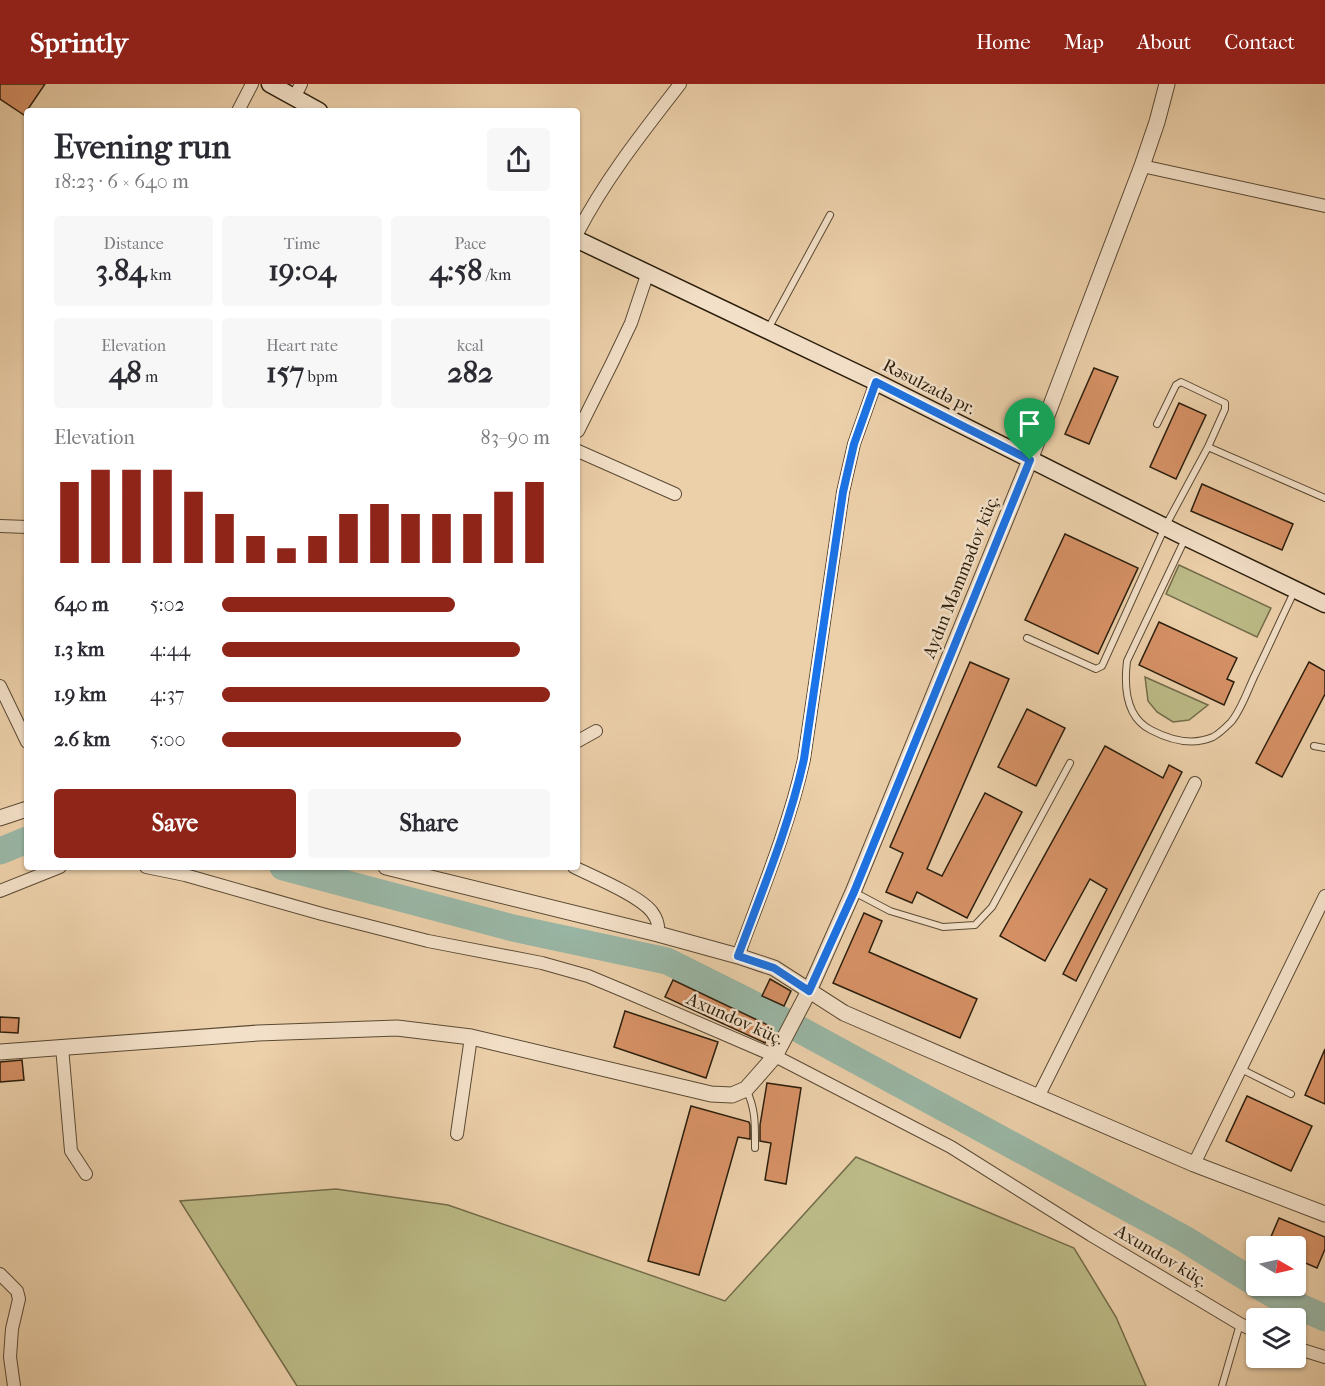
<!DOCTYPE html>
<html lang="en">
<head>
<meta charset="utf-8">
<style>
	body { margin:0; font-family:"IM FELL French Canon",serif; background:#f7f7f7; color:#2b2b33; height:100vh; display:flex; flex-direction:column; font-size:22px; white-space:nowrap }
	* { box-sizing:border-box; margin:0 }
	p { font-size:20px; color:#7c7c81 }
	.icon { flex:none; width:33px; height:33px; fill:none; stroke:currentColor; stroke-width:2; stroke-linecap:round; stroke-linejoin:round }
	.map { position:relative; flex:1; overflow:hidden }
	.panel { position:absolute; left:24px; top:24px; width:556px; height:762px; display:flex; flex-direction:column; background:#fff; border-radius:6px; box-shadow:0 2px 4px #0004 }
	.panel>* { flex:none }
	.needle { width:39px; rotate:99deg }
	.controls { position:absolute; left:1246px; top:1152px; display:grid; gap:12px }
	.controls a { display:grid; place-items:center; width:60px; height:60px; border-radius:6px; background:#fff; box-shadow:0 2px 4px #0004; font-size:30px }
	.pin { position:absolute; display:grid; place-items:center; width:51px; height:51px; color:#fff; margin:-62px -26px; border-radius:50% 50% 50% 0; rotate:-45deg; box-shadow:0 0 6px #0007 }
	.pin .icon { rotate:45deg }
	.round { display:grid; place-items:center; flex:none; width:63px; height:63px; border-radius:6px; background:#f7f7f7 }
	.headline { display:flex; align-items:center; justify-content:space-between; height:102px; padding:0 30px }
	h1 { font-size:33px; font-weight:700; line-height:45px }
	.stats { display:grid; grid-template-columns:repeat(3,1fr); gap:9px; height:102px; padding:6px 30px }
	.stats div { display:grid; align-content:center; border-radius:6px; background:#f7f7f7; text-align:center }
	.stats b { font-size:30px; font-weight:700 }
	.stats small { font-size:16px; font-weight:400 }
	.stats p { font-size:16px }
	.chart { height:168px; padding:12px 30px }
	.chart p { display:flex; justify-content:space-between }
	.chart svg { width:100%; height:108px; margin-top:6px; stroke:#8f2418; stroke-width:6 }
	.button { display:flex; gap:12px; margin-top:auto; padding:12px 30px }
	.button a { flex:1; height:69px; border-radius:6px; background:#8f2418; color:#fff; font-size:24px; font-weight:700; line-height:69px; text-align:center }
	.button a+a { background:#f7f7f7; color:#2b2b33 }
	ul { padding:0 30px; list-style:none; font-size:20px }
	li { display:grid; grid-template-columns:96px 72px 1fr; align-items:center; height:45px }
	li i { height:15px; border-radius:8px; background:#8f2418 }
	header { display:flex; align-items:center; gap:36px; box-sizing:border-box; height:84px; padding:0 30px; background:#8f2418; color:#fff }
	header strong { font-size:28px }
	nav { display:flex; gap:33px; margin-inline-start:auto; font-size:21px }
	.map>svg:first-child { display:block }
</style>
</head>
<body>
<header>
<strong>Sprintly</strong>
<nav><a>Home</a><a>Map</a><a>About</a><a>Contact</a></nav>
</header>
<div class="map">
<svg width="1325" height="1302" viewBox="0 0 1325 1302">
	<rect width="100%" height="100%" fill="#ecd0aa"/>
	<filter id="stains"><feTurbulence type="fractalNoise" baseFrequency=".00333" numOctaves="4"/><feColorMatrix values="0 0 0 0 .2 0 0 0 0 .09 0 0 0 0 .02 0 0 0 .5 -.17"/></filter>
	<radialGradient id="worn" r=".72"><stop offset=".6" stop-color="#630" stop-opacity="0"/><stop offset="1" stop-color="#630" stop-opacity=".3"/></radialGradient>
	<path fill="#bbba86" stroke="#736c4a" stroke-width="1.5" d="M1179,481L1271,524L1257,553L1166,510Z
		M1145,593L1208,621L1189,636L1173,638L1157,628L1148,617Z
		M856,1073L1074,1164L1116,1233L1146,1302H297L180,1117L336,1105L448,1121L725,1217Z"/>
	<g fill="none" stroke-linecap="round" stroke-linejoin="round">
		<path stroke="#99b7a6" stroke-width="27" d="M0,767L27,756
			M283,783L513,844L667,877L749,918L1183,1154L1257,1200
			M1259,1202L1276,1212L1325,1234"/>
	</g>
	<path fill="#d69165" stroke="#2b1e0d" stroke-width="1.5" d="M0,0H45L24,31L0,15Z
		M1094,284L1118,293L1089,360L1065,350Z
		M1179,319L1206,331L1176,395L1150,383Z
		M1202,400L1293,440L1282,466L1191,427Z
		M1065,450L1138,484L1098,570L1025,536Z
		M1159,538L1237,574L1227,595L1234,598L1224,621L1139,581Z
		M970,578L1009,595L927,785L942,792L985,709L1022,728L967,834L917,808L912,819L886,808L903,769L890,763Z
		M1309,578L1325,587V610L1282,693L1256,679Z
		M1027,625L1065,644L1036,702L998,683Z
		M1105,662L1163,694L1169,681L1182,688L1076,897L1063,890L1107,805L1090,795L1045,877L1000,852Z
		M864,829L882,837L869,868L977,915L960,954L833,899Z
		M770,895L791,907L784,922L762,912Z
		M673,896L772,943L765,959L665,913Z
		M625,927L718,958L706,994L614,963Z
		M0,933L19,934L18,949L0,948Z
		M1325,965V1020L1305,1011Z
		M22,976L24,996L0,998V978Z
		M767,999L801,1004L786,1100L765,1096L771,1059L760,1057V1041Z
		M1247,1012L1312,1042L1291,1087L1226,1057Z
		M691,1022L749,1038L750,1041V1055L738,1053L699,1191L648,1177Z
		M1279,1134L1325,1153V1165L1317,1184L1296,1175V1162H1267Z"/>
	<g fill="none" stroke-linecap="round" stroke-linejoin="round">
		<defs>
			<path id="service" d="M768,245L830,131
				M1157,340L1176,301L1181,298L1225,319V325L1208,363
				M1185,455L1127,577C1124,602 1125,633 1151,646C1170,656 1192,662 1213,653C1219,650 1226,643 1231,638C1241,626 1247,608 1254,593C1268,564 1281,535 1295,506
				M1027,554L1096,585L1102,582L1165,443L1208,363L1325,414
				M1314,662L1325,664
				M854,808L890,827L943,843L975,841L992,823L1070,679
				M1241,985L1291,1010
				M746,1005C756,1025 755,1042 755,1064
				M1222,1302L1240,1240"/>
			<path id="minor" d="M294,14L301,0
				M238,27L252,0
				M1142,82L1325,122
				M578,148C606,94 643,48 680,0
				M578,347L612,279L631,239L648,188
				M578,367L675,410
				M0,442L27,443
				M0,602L27,658
				M578,657L596,647
				M146,783L185,791L322,830L428,857L542,879L588,892L624,907L775,972L951,1063L1091,1151L1240,1240L1257,1248
				M574,783C594,793 640,812 652,828C658,836 659,842 658,850
				M0,807L60,783
				M738,872C762,807 789,742 804,675L843,408L854,360L876,298
				M62,963L71,1067L86,1090
				M1038,1013L1195,699
				M457,1050L471,953
				M1194,1080L1325,812
				M0,1190L17,1207L19,1215L12,1245L10,1273L14,1302
				M1296,1264L1325,1273"/>
			<path id="tertiary" d="M0,734L27,725
				M386,783L658,850L738,872L774,884L844,929L1194,1080L1325,1130
				M0,968L258,949L397,944L471,953L711,1010L732,1011L746,1005L775,972L809,907L853,808L1030,376L1142,82L1157,38L1167,0"/>
			<path id="secondary" d="M270,0L319,27
				M578,156L876,298L1179,450L1325,520"/>
		</defs>
		<use href="#service" stroke="#5b4a34" stroke-width="8"/>
		<use href="#minor" stroke="#5b4a34" stroke-width="14"/>
		<use href="#tertiary" stroke="#5b4a34" stroke-width="17"/>
		<use href="#secondary" stroke="#2b1e0d" stroke-width="19"/>
		<use href="#service" stroke="#f3e0c8" stroke-width="6"/>
		<use href="#minor" stroke="#f3e0c8" stroke-width="12"/>
		<use href="#tertiary" stroke="#f3e0c8" stroke-width="15"/>
		<use href="#secondary" stroke="#f3e0c8" stroke-width="16"/>
	</g>
	<g fill="none" stroke-linecap="round" stroke-linejoin="round">
		<defs>
			<path id="route" d="M876,298L1030,376L854,808L809,907L774,884L738,872C762,807 789,743 804,675L843,408L854,360Z"/>
		</defs>
		<use href="#route" stroke="#fff" stroke-width="12"/>
		<use href="#route" stroke="#1a73e8" stroke-width="8"/>
	</g>
	<g text-anchor="middle" dominant-baseline="central" stroke-width="5" stroke-linejoin="round" paint-order="stroke">
		<g font-size="18" fill="#2b1e0d" stroke="#f3e0c8">
			<text transform="translate(929 303) rotate(27)">Rəsulzadə pr.</text>
			<text transform="translate(961 493) rotate(-68)">Aydın Məmmədov küç.</text>
			<text transform="translate(735 935) rotate(24)">Axundov küç.</text>
			<text transform="translate(1161 1172) rotate(31)">Axundov küç.</text>
		</g>
	</g>
	<rect width="100%" height="100%" filter="url(#stains)"/>
	<rect width="100%" height="100%" fill="url(#worn)"/>
</svg>
<div class="controls">
<a><svg class="needle" viewBox="-14 -14 28 28"><path d="M0-13l5 13h-10z" fill="#e53935"/><path d="M0 13l5-13h-10z" fill="#7c7c81"/></svg></a>
<a><svg class="icon" aria-label="layers" viewBox="0 0 24 24"><path d="M12 4l9 5-9 5-9-5zM3 14l9 5 9-5"/></svg></a>
</div>
<div class="pin" style="left:1030px;top:376px;background:#1e9e55"><svg class="icon" aria-label="arrive" viewBox="0 0 24 24"><path d="M6 21V4h12l-3 4 3 4H6"/></svg></div>
<section class="panel">
<div class="headline"><div><h1>Evening run</h1><p>18:23 · 6 × 640 m</p></div><a class="round"><svg class="icon" aria-label="share" viewBox="0 0 24 24"><path d="M12 15V3M7 8l5-5 5 5M5 13v7h14v-7"/></svg></a></div>
<div class="stats">
<div><p>Distance</p><b>3.84<small> km</small></b></div>
<div><p>Time</p><b>19:04</b></div>
<div><p>Pace</p><b>4:58<small> /km</small></b></div>
</div>
<div class="stats">
<div><p>Elevation</p><b>48<small> m</small></b></div>
<div><p>Heart rate</p><b>157<small> bpm</small></b></div>
<div><p>kcal</p><b>282</b></div>
</div>
<div class="chart"><p><span>Elevation</span>83–90 m</p>
<svg viewBox="0 0 160 44" preserveAspectRatio="none"><path d="M5 44V11M15 44V6M25 44V6M35 44V6M45 44V15M55 44V24M65 44V33M75 44V38M85 44V33M95 44V24M105 44V20M115 44V24M125 44V24M135 44V24M145 44V15M155 44V11"/></svg>
</div>
<ul>
<li><b>640 m</b>5:02<i style="width:71%"></i></li>
<li><b>1.3 km</b>4:44<i style="width:91%"></i></li>
<li><b>1.9 km</b>4:37<i style="width:100%"></i></li>
<li><b>2.6 km</b>5:00<i style="width:73%"></i></li>
</ul>
<div class="button"><a>Save</a><a>Share</a></div>
</section>
</div>
</body>
</html>
